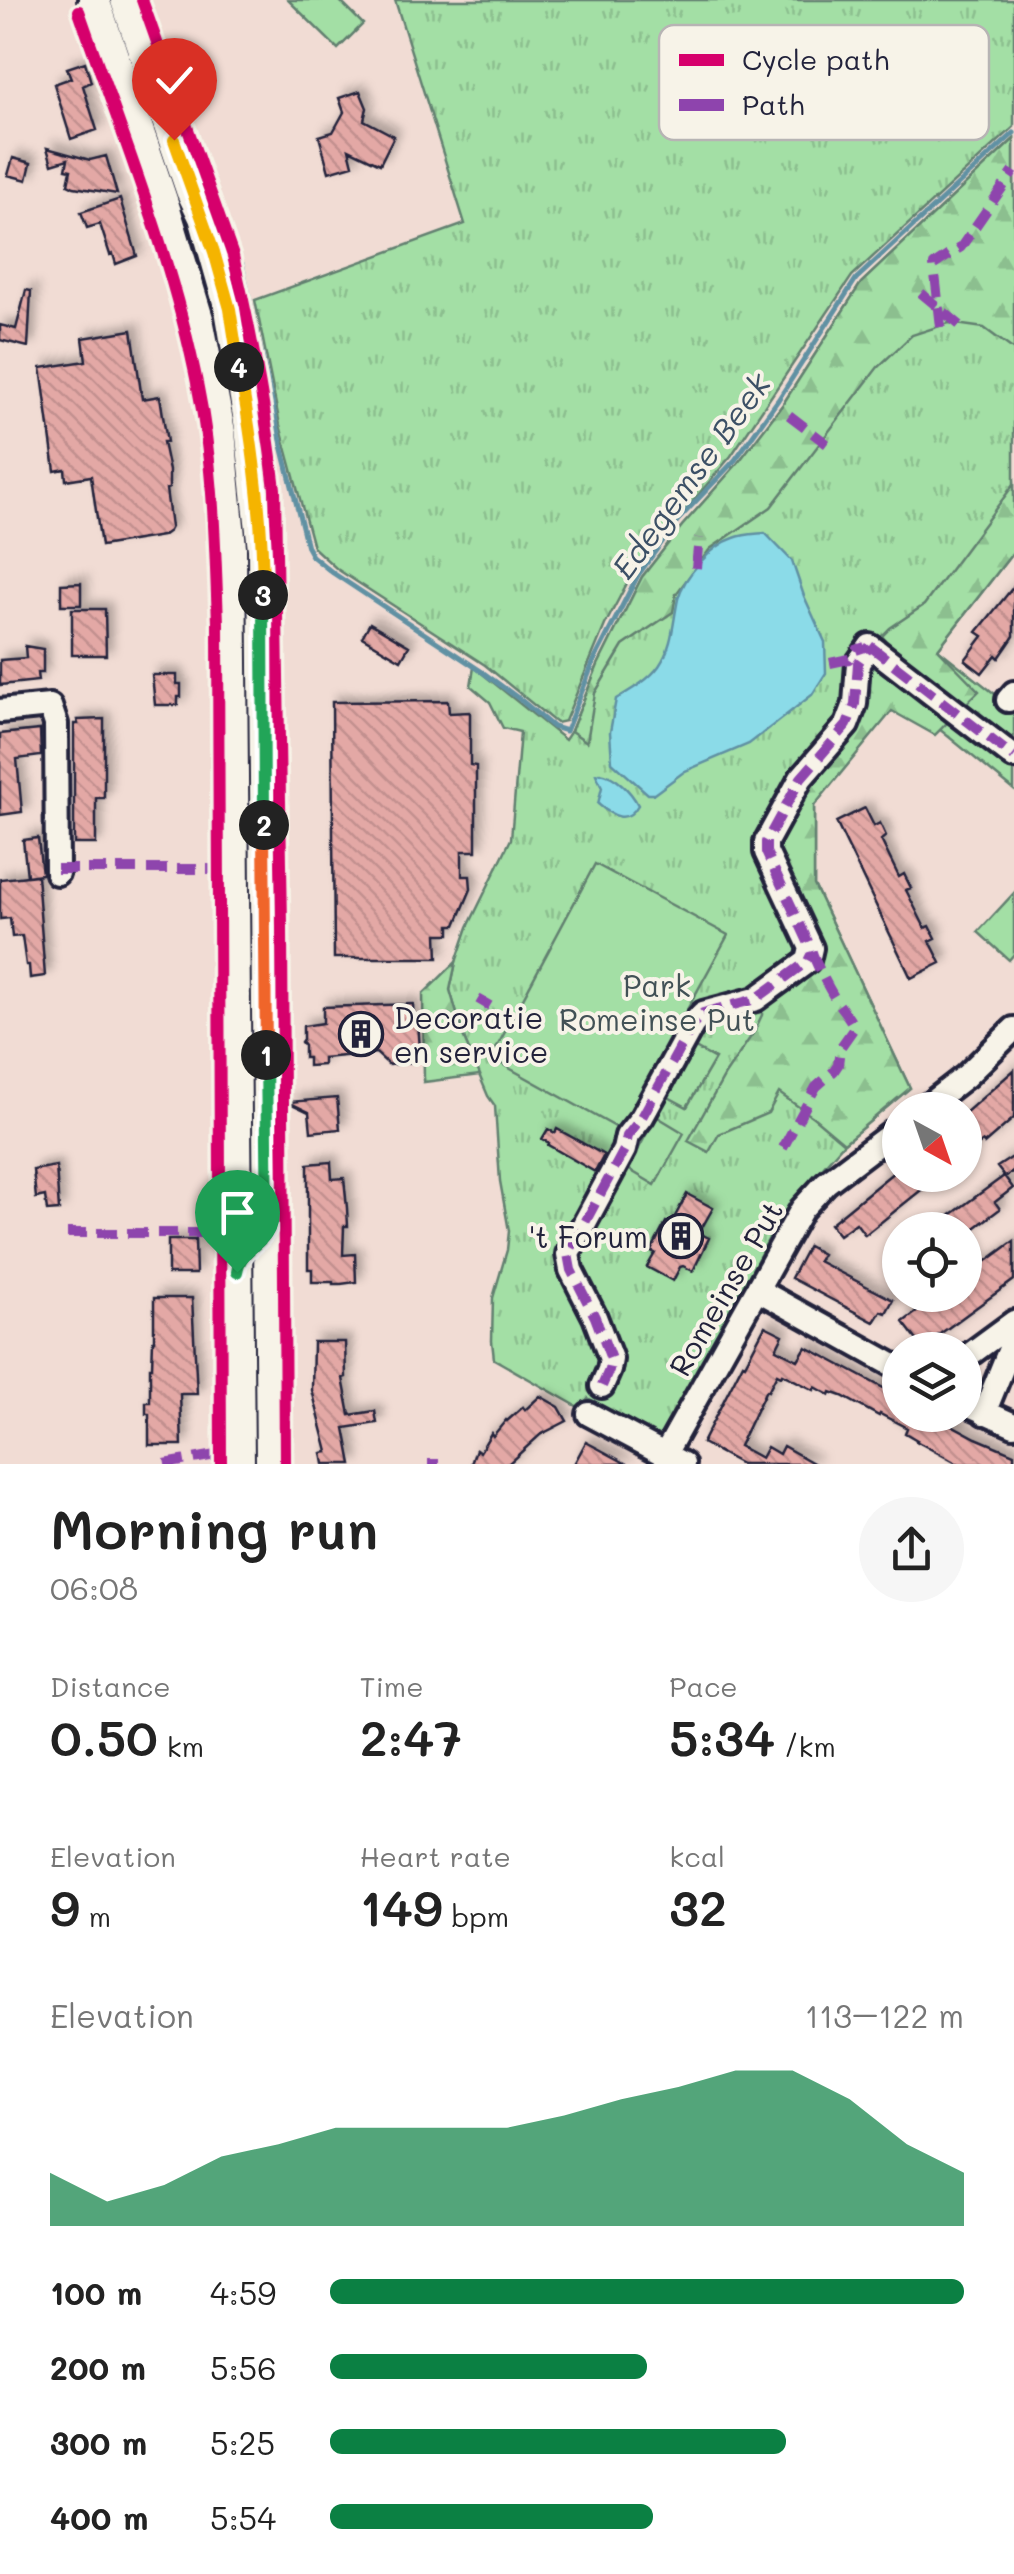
<!DOCTYPE html>
<html lang="en">
<head>
<meta charset="utf-8">
<style>
	body { margin:0; font-family:Mali,sans-serif; background:#f6f6f6; color:#222; height:100vh; display:flex; flex-direction:column; font-size:38px; white-space:nowrap }
	* { box-sizing:border-box; margin:0 }
	p { font-size:32px; color:#767676 }
	.icon { flex:none; width:55px; height:55px; fill:none; stroke:currentColor; stroke-width:2; stroke-linecap:round; stroke-linejoin:round }
	.map { position:relative; height:1464px; overflow:hidden }
	.details { display:flex; flex-direction:column; background:#fff; flex:1 }
	.details>* { flex:none }
	.needle { width:65px; rotate:140deg }
	.fabs { position:absolute; left:882px; top:1092px; display:grid; gap:20px }
	.fabs a { display:grid; place-items:center; width:100px; height:100px; border-radius:50%; background:#fff; box-shadow:0 2px 8px #0004; font-size:50px }
	.pin { position:absolute; display:grid; place-items:center; width:85px; height:85px; color:#fff; margin:-102px -42px; border-radius:50% 50% 50% 0; rotate:-45deg; box-shadow:0 0 10px #0007 }
	.pin .icon { rotate:45deg }
	.km { position:absolute; width:50px; height:50px; margin:-25px; border-radius:50%; background:#222; color:#fff; font-size:28px; line-height:50px; text-align:center }
	.round { display:grid; place-items:center; flex:none; width:105px; height:105px; border-radius:52px; background:#f6f6f6 }
	.overview { display:flex; align-items:center; justify-content:space-between; height:170px; padding:0 50px }
	h1 { font-size:55px; font-weight:600; line-height:75px }
	.figures { display:grid; grid-template-columns:repeat(3,1fr); gap:15px; height:170px; padding:10px 50px }
	.figures div { display:grid; align-content:center }
	.figures b { font-size:50px; font-weight:600 }
	.figures small { font-size:28px; font-weight:400 }
	.figures p { font-size:28px }
	.chart { height:280px; padding:20px 50px }
	.chart p { display:flex; justify-content:space-between }
	.chart svg { width:100%; height:180px; margin-top:10px; fill:#0b8043; opacity:.7 }
	ul { padding:0 50px; list-style:none; font-size:32px }
	li { display:grid; grid-template-columns:160px 120px 1fr; align-items:center; height:75px }
	li i { height:25px; border-radius:12px; background:#0b8043 }
	.map>svg:first-child { display:block }
</style>
</head>
<body>
<div class="map">
<svg width="1014" height="1464" viewBox="0 0 1014 1464">
	<defs>
		<pattern id="grass-tufts" width="24" height="20" patternUnits="userSpaceOnUse" patternTransform="scale(2.5)"><rect width="24" height="20" fill="#a3dfa5"/><path d="M3 7l-1-3M5 7V3M7 7l1-3M15 17l-1-3M17 17v-4M19 17l1-3" fill="none" stroke="#8cbf8f"/></pattern>
		<pattern id="forest-firs" width="22" height="20" patternUnits="userSpaceOnUse" patternTransform="scale(2.5)"><rect width="22" height="20" fill="#a3dfa5"/><path d="M5 1l3.5 6h-7zM16 11l3.5 6h-7z" fill="#8cbf8f"/></pattern>
		<pattern id="building-back-hatch" width="6" height="6" patternUnits="userSpaceOnUse" patternTransform="scale(2.5)"><rect width="6" height="6" fill="#e3a8a5"/><path d="M-1 5l2 2M0 0l6 6M5-1l2 2" fill="none" stroke="#c2908f"/></pattern>
		<filter id="shadow"><feDropShadow dx="6" dy="-6" stdDeviation="5" flood-color="#0004"/></filter>
	</defs>
	<rect width="100%" height="100%" fill="#f1dcd4"/>
	<filter id="ink" filterUnits="userSpaceOnUse"><feTurbulence type="fractalNoise" baseFrequency=".01" numOctaves="2"/><feDisplacementMap in="SourceGraphic" scale="20" xChannelSelector="R" yChannelSelector="G"/><feConvolveMatrix kernelMatrix="1 2 1 2 8 2 1 2 1" color-interpolation-filters="sRGB"/></filter>
	<g filter="url(#ink)">
		<path fill="url(#grass-tufts)" stroke="#628070" stroke-width="2.5" d="M395,0H1014V127L852,276L731,456L633,572L605,625L565,721L556,723L485,665L337,569L313,547L280,425L255,300L465,224Z
			M1014,139V551L938,649L1014,709V790L895,693L814,805V885L910,1088L844,1143L782,1214L665,1432L657,1437L647,1434L588,1398L580,1408L494,1359L492,1341L493,1298L507,1250L509,1231L500,1181L495,1106L488,1096L465,1041L450,990L456,962L468,927L511,839L520,732L503,728L490,702L471,686L474,667L565,740L571,731L598,665L642,577L682,526L738,463L783,404L861,283Z"/>
		<path fill="url(#forest-firs)" stroke="#628070" stroke-width="2.5" d="M1014,139V350L984,328L949,323L912,335L878,367L771,507L710,549L676,594L673,612L623,646L595,693L587,742L571,731L598,665L642,577L682,526L738,463L783,404L861,283Z
			M1014,484V551L938,649L979,691L935,735L892,711L814,806V885L910,1088L844,1143L813,1117L779,1093L768,1113L719,1134L709,1152L688,1141L725,1075L754,1032L762,1015L763,1000L775,989L820,960L771,852L806,781L850,727L861,666L871,661L886,641L882,636L890,628L924,605Z
			M456,962L450,990L465,1041L480,1075L424,1082L423,994Z"/>
		<path fill="#a3dfa5" stroke="#628070" stroke-width="2.5" d="M288,0H339L363,24L338,49Z
			M595,864L728,935L621,1130L491,1058Z
			M1014,893V954L1009,960L978,932Z
			M688,1044L715,1059L687,1107L661,1093Z
			M656,1116L684,1133L655,1185L628,1169Z"/>
		<path fill="#8bdbe8" stroke="#6191a3" stroke-width="2.5" d="M765,533L792,561L804,596L825,642L826,673L812,695L749,744L685,771L654,794H648L612,762L610,732L616,699C631,690 649,680 659,666C673,646 673,622 678,599C684,576 712,545 734,538C744,534 756,534 765,533Z
			M600,773C615,775 631,791 638,805C627,825 612,816 598,804L602,787L596,774Z"/>
		<g fill="none" stroke-linecap="round" stroke-linejoin="round">
			<path stroke="#6191a3" stroke-width="5" d="M242,263L277,425L307,547L312,556L333,573L481,671L522,701L553,727L566,731L594,661L638,575L678,520L735,460L778,400L856,279L1014,133"/>
		</g>
		<path fill="url(#building-back-hatch)" stroke="#22223b" stroke-width="2.5" filter="url(#shadow)" d="M85,62L91,82L83,86L97,130L71,139L54,84L71,78L67,68Z
			M360,91L367,108L364,120L394,136L380,164L349,149L353,165L329,172L319,136L333,132L344,112L339,98Z
			M47,148L90,160L106,156L117,194L74,187L68,184L71,170L66,169L68,159L52,164Z
			M13,158L31,163L27,180L8,175Z
			M120,199L137,256L116,264L113,254L110,255L100,224L87,228L81,212Z
			M26,290L31,291L28,347L0,340V325L16,329Z
			M132,330L142,399L160,396L167,442H163L169,471V488L166,489L171,527L169,531L162,536L101,546L91,476L66,480L65,469L55,471L41,368L86,361L83,338Z
			M81,583V605H61V584Z
			M1014,586V636L999,658L996,655L982,673L965,660L983,636L977,632Z
			M72,609H105L106,655H72Z
			M370,623L409,646L401,660L362,637Z
			M25,646L43,649V673H37L38,681L0,685V660L26,658Z
			M152,675H177V684H181V697H178V705H155Z
			M448,701L449,713L470,712V765L476,766V851H462V876H470L471,889L456,925H450V934H437L438,958H334L332,702Z
			M104,719V798H96V844H74V724H78L77,720Z
			M40,730L41,756L17,759L22,812L0,815V734Z
			M865,808L874,826L880,823L886,836L881,840L899,877L904,874L911,888L906,890L925,928L930,926L936,938L930,941L941,963L911,978L836,822Z
			M38,838L42,874L27,876L23,840Z
			M37,875L45,976L30,978L29,965H26L22,936L12,937L10,918L0,919V879Z
			M413,1004L414,1022L418,1021L420,1050L412,1051L413,1062L389,1065L376,1053L323,1058V1065L308,1066V1058H304V1046L301,1042L303,1039V1026L323,1023V1007Z
			M1014,1070V1118L984,1144L982,1142L965,1155V1113Z
			M337,1098L340,1129L311,1132L309,1112L288,1102Z
			M548,1129L555,1133L557,1129L604,1155L595,1172L548,1145L549,1143L542,1139Z
			M1014,1156V1171L1005,1177L1013,1188L995,1202L1000,1209L972,1230H930L1004,1176L997,1167Z
			M331,1162L332,1179L344,1178L347,1208L348,1226H344L343,1255L355,1254L356,1282L341,1284H333V1282H312V1269H308V1164Z
			M56,1166L59,1210L47,1211L45,1196L36,1198L33,1170Z
			M900,1167V1175H940L865,1235L856,1223L839,1235L830,1224Z
			M687,1194L713,1208L699,1233L709,1238L693,1271L683,1266L680,1267L673,1281L647,1267L655,1253L651,1251L666,1222L671,1224Z
			M168,1240H195L196,1274H168Z
			M1014,1241V1280L922,1347L903,1322L940,1295H965V1277Z
			M808,1246L822,1254L818,1261L893,1300L886,1313L881,1311L874,1322L791,1278Z
			M154,1298H192L197,1394H180L182,1445H149V1414H146V1402H150V1367H152L153,1340H154Z
			M765,1326L783,1335L776,1349L798,1360L806,1347L818,1353L900,1397V1415H933L976,1438L1014,1454V1464H958L916,1441L917,1440L905,1433L907,1428L880,1414L879,1416L842,1396L831,1392L830,1395L815,1387L814,1390L782,1374L781,1376L777,1374L768,1391L766,1390L739,1446L761,1458L767,1447L779,1454L783,1446L815,1464H741L702,1443L743,1363L745,1364Z
			M313,1342H345L346,1377L343,1378L350,1415L375,1411L377,1423L345,1428L352,1464H324L322,1453L328,1452L312,1390Z
			M540,1396L559,1407L567,1421L540,1435L508,1464H471L476,1449L480,1452L491,1433L493,1436L506,1420L507,1421L523,1407L525,1410Z
			M586,1442L601,1450L627,1464H574Z"/>
		<g fill="none" stroke-linecap="round" stroke-linejoin="round">
			<defs>
				<path id="minor" d="M1008,700L1014,693
					M0,711L50,706L56,724L57,873
					M922,1110L966,1076L1014,1029
					M758,1290L900,1369
					M965,1358L1014,1322
					M602,1386L609,1370L611,1359L595,1317L571,1270L568,1254L624,1150L627,1136L642,1117L693,1024L703,1013L756,999L808,961L811,948L766,852V842L801,778L847,725L855,704L858,663L870,646L1014,757
					M965,1403L1014,1425
					M984,1413L1014,1339
					M589,1414L683,1464
					M665,1454L802,1209L826,1183L900,1127"/>
				<path id="major" d="M94,0L165,209L198,319L220,432L231,547L239,1464
					M126,0L191,190L204,217L230,309L250,427L263,549L271,1464"/>
			</defs>
			<use href="#minor" stroke="#22223b" stroke-width="30"/>
			<use href="#major" stroke="#22223b" stroke-width="38"/>
			<use href="#minor" stroke="#f7f3e8" stroke-width="22"/>
			<use href="#major" stroke="#f7f3e8" stroke-width="30"/>
			<path stroke="#8e44ad" stroke-width="10" stroke-dasharray="20 10" stroke-linecap="butt" d="M921,293L962,327
				M941,327L934,265L961,247L1014,171
				M789,415L827,444
				M696,568L699,538
				M870,646L1014,757
				M830,663L849,659L856,650L865,647
				M57,869H218
				M478,999L490,1006
				M783,1148L816,1087L834,1071L838,1065L840,1048L854,1028C850,1017 842,1010 836,1000C830,991 812,957 811,948L766,852V842L801,778L847,725L855,704L858,663L870,646
				M67,1233H221
				M602,1386L609,1370L611,1359L595,1317L571,1270L568,1254L624,1150L627,1136L642,1117L693,1024L703,1013L756,999L808,961L811,955
				M165,1464L221,1454
				M428,1464H439"/>
			<defs>
				<path id="cycleway" d="M142,0L233,256C251,332 266,411 275,489L282,926L285,1464
					M79,11C122,135 173,259 198,388C214,466 215,545 218,623L221,1464"/>
			</defs>
			<use href="#cycleway" stroke="#f7f3e8" stroke-width="19"/>
			<use href="#cycleway" stroke="#d6006c" stroke-width="12"/>
		</g>
	</g>
	<g fill="none" stroke-linecap="round" stroke-linejoin="round" filter="url(#ink)">
		<defs>
			<path id="split-1" d="M237,1272C240,1250 258,1248 268,1230L266,1055"/>
			<path id="split-2" d="M264,825L266,1055"/>
			<path id="split-3" d="M263,595L264,825"/>
			<path id="split-4" d="M239,367C253,442 263,518 263,595"/>
			<path id="split-5" d="M174,140L214,252L230,309L239,367"/>
		</defs>
		<use href="#split-1" stroke="#fff" stroke-width="20"/>
		<use href="#split-2" stroke="#fff" stroke-width="20"/>
		<use href="#split-3" stroke="#fff" stroke-width="20"/>
		<use href="#split-4" stroke="#fff" stroke-width="20"/>
		<use href="#split-5" stroke="#fff" stroke-width="20"/>
		<use href="#split-1" stroke="#22a559" stroke-width="12"/>
		<use href="#split-2" stroke="#f0652b" stroke-width="12"/>
		<use href="#split-3" stroke="#22a559" stroke-width="12"/>
		<use href="#split-4" stroke="#f5b400" stroke-width="12"/>
		<use href="#split-5" stroke="#f5b400" stroke-width="12"/>
	</g>
	<defs>
		<symbol id="building-ring" viewBox="-11 -11 22 22"><circle r="9.5" fill="#f7f3e8" stroke="#22223b" stroke-width="1.5"/><path d="M-4-6H4V6H1V3H-1V6H-4ZM-2.5-4.3h1.7v1.8h-1.7ZM.8-4.3h1.7v1.8H.8ZM-2.5-1h1.7V.8h-1.7ZM.8-1h1.7V.8H.8Z" fill="#22223b"/></symbol>
	</defs>
	<g fill-rule="evenodd">
		<use href="#building-ring" x="336" y="1009" width="50" height="50"/>
		<use href="#building-ring" x="656" y="1211" width="50" height="50"/>
	</g>
	<g text-anchor="middle" dominant-baseline="central" stroke-width="8" stroke-linejoin="round" paint-order="stroke">
		<g font-size="30" fill="#425156" stroke="#f7f3e8">
			<text x="657" y="985">Park<tspan x="657" dy="34">Romeinse Put</tspan></text>
		</g>
		<g font-size="30" fill="#22223b" stroke="#f7f3e8" text-anchor="start">
			<text x="394" y="1017">Decoratie<tspan x="394" dy="34">en service</tspan></text>
			<text x="648" y="1236" text-anchor="end">'t Forum</text>
		</g>
		<g font-size="30" fill="#22223b" stroke="#f7f3e8">
			<text transform="translate(725 1288) rotate(-60)">Romeinse Put</text>
		</g>
		<g font-size="32" font-style="italic" fill="#3c5066" stroke="#f7f3e8">
			<text transform="translate(690 475) rotate(-54)">Edegemse Beek</text>
		</g>
	</g>
	<rect x="659" y="25" width="330" height="115" rx="15" fill="#f7f3e8" stroke="#b7b4b4" stroke-width="2.5"/>
	<rect x="679" y="54" width="45" height="12" fill="#d6006c"/>
	<rect x="679" y="99" width="45" height="12" fill="#8e44ad"/>
	<g font-size="28" fill="#22223b">
		<text x="742" y="70">Cycle path</text>
		<text x="742" y="115">Path</text>
	</g>
</svg>
<div class="fabs">
<a><svg class="needle" viewBox="-14 -14 28 28"><path d="M0-13l5 13h-10z" fill="#e53935"/><path d="M0 13l5-13h-10z" fill="#767676"/></svg></a>
<a><svg class="icon" aria-label="locate" viewBox="0 0 24 24"><circle cx="12" cy="12" r="6"/><path d="M12 2v4M12 18v4M2 12h4M18 12h4"/></svg></a>
<a><svg class="icon" aria-label="layers" viewBox="0 0 24 24"><path d="M12 4l9 5-9 5-9-5zM3 14l9 5 9-5"/></svg></a>
</div>
<div class="pin" style="left:237px;top:1272px;background:#1e9e55"><svg class="icon" aria-label="arrive" viewBox="0 0 24 24"><path d="M6 21V4h12l-3 4 3 4H6"/></svg></div>
<div class="pin" style="left:174px;top:140px;background:#d93025"><svg class="icon" aria-label="check" viewBox="0 0 24 24"><path d="M5 12l5 5 9-10"/></svg></div>
<b class="km" style="left:266px;top:1055px">1</b>
<b class="km" style="left:264px;top:825px">2</b>
<b class="km" style="left:263px;top:595px">3</b>
<b class="km" style="left:239px;top:367px">4</b>
</div>
<section class="details">
<div class="overview"><div><h1>Morning run</h1><p>06:08</p></div><a class="round"><svg class="icon" aria-label="share" viewBox="0 0 24 24"><path d="M12 15V3M7 8l5-5 5 5M5 13v7h14v-7"/></svg></a></div>
<div class="figures">
<div><p>Distance</p><b>0.50<small> km</small></b></div>
<div><p>Time</p><b>2:47</b></div>
<div><p>Pace</p><b>5:34<small> /km</small></b></div>
</div>
<div class="figures">
<div><p>Elevation</p><b>9<small> m</small></b></div>
<div><p>Heart rate</p><b>149<small> bpm</small></b></div>
<div><p>kcal</p><b>32</b></div>
</div>
<div class="chart"><p><span>Elevation</span>113–122 m</p>
<svg viewBox="0 0 160 44" preserveAspectRatio="none"><path d="M0 44V31L10 38L20 34L30 27L40 24L50 20L60 20L70 20L80 20L90 17L100 13L110 10L120 6L130 6L140 13L150 24L160 31V44z"/></svg>
</div>
<ul>
<li><b>100 m</b>4:59<i style="width:100%"></i></li>
<li><b>200 m</b>5:56<i style="width:50%"></i></li>
<li><b>300 m</b>5:25<i style="width:72%"></i></li>
<li><b>400 m</b>5:54<i style="width:51%"></i></li>
</ul>
</section>
</body>
</html>
